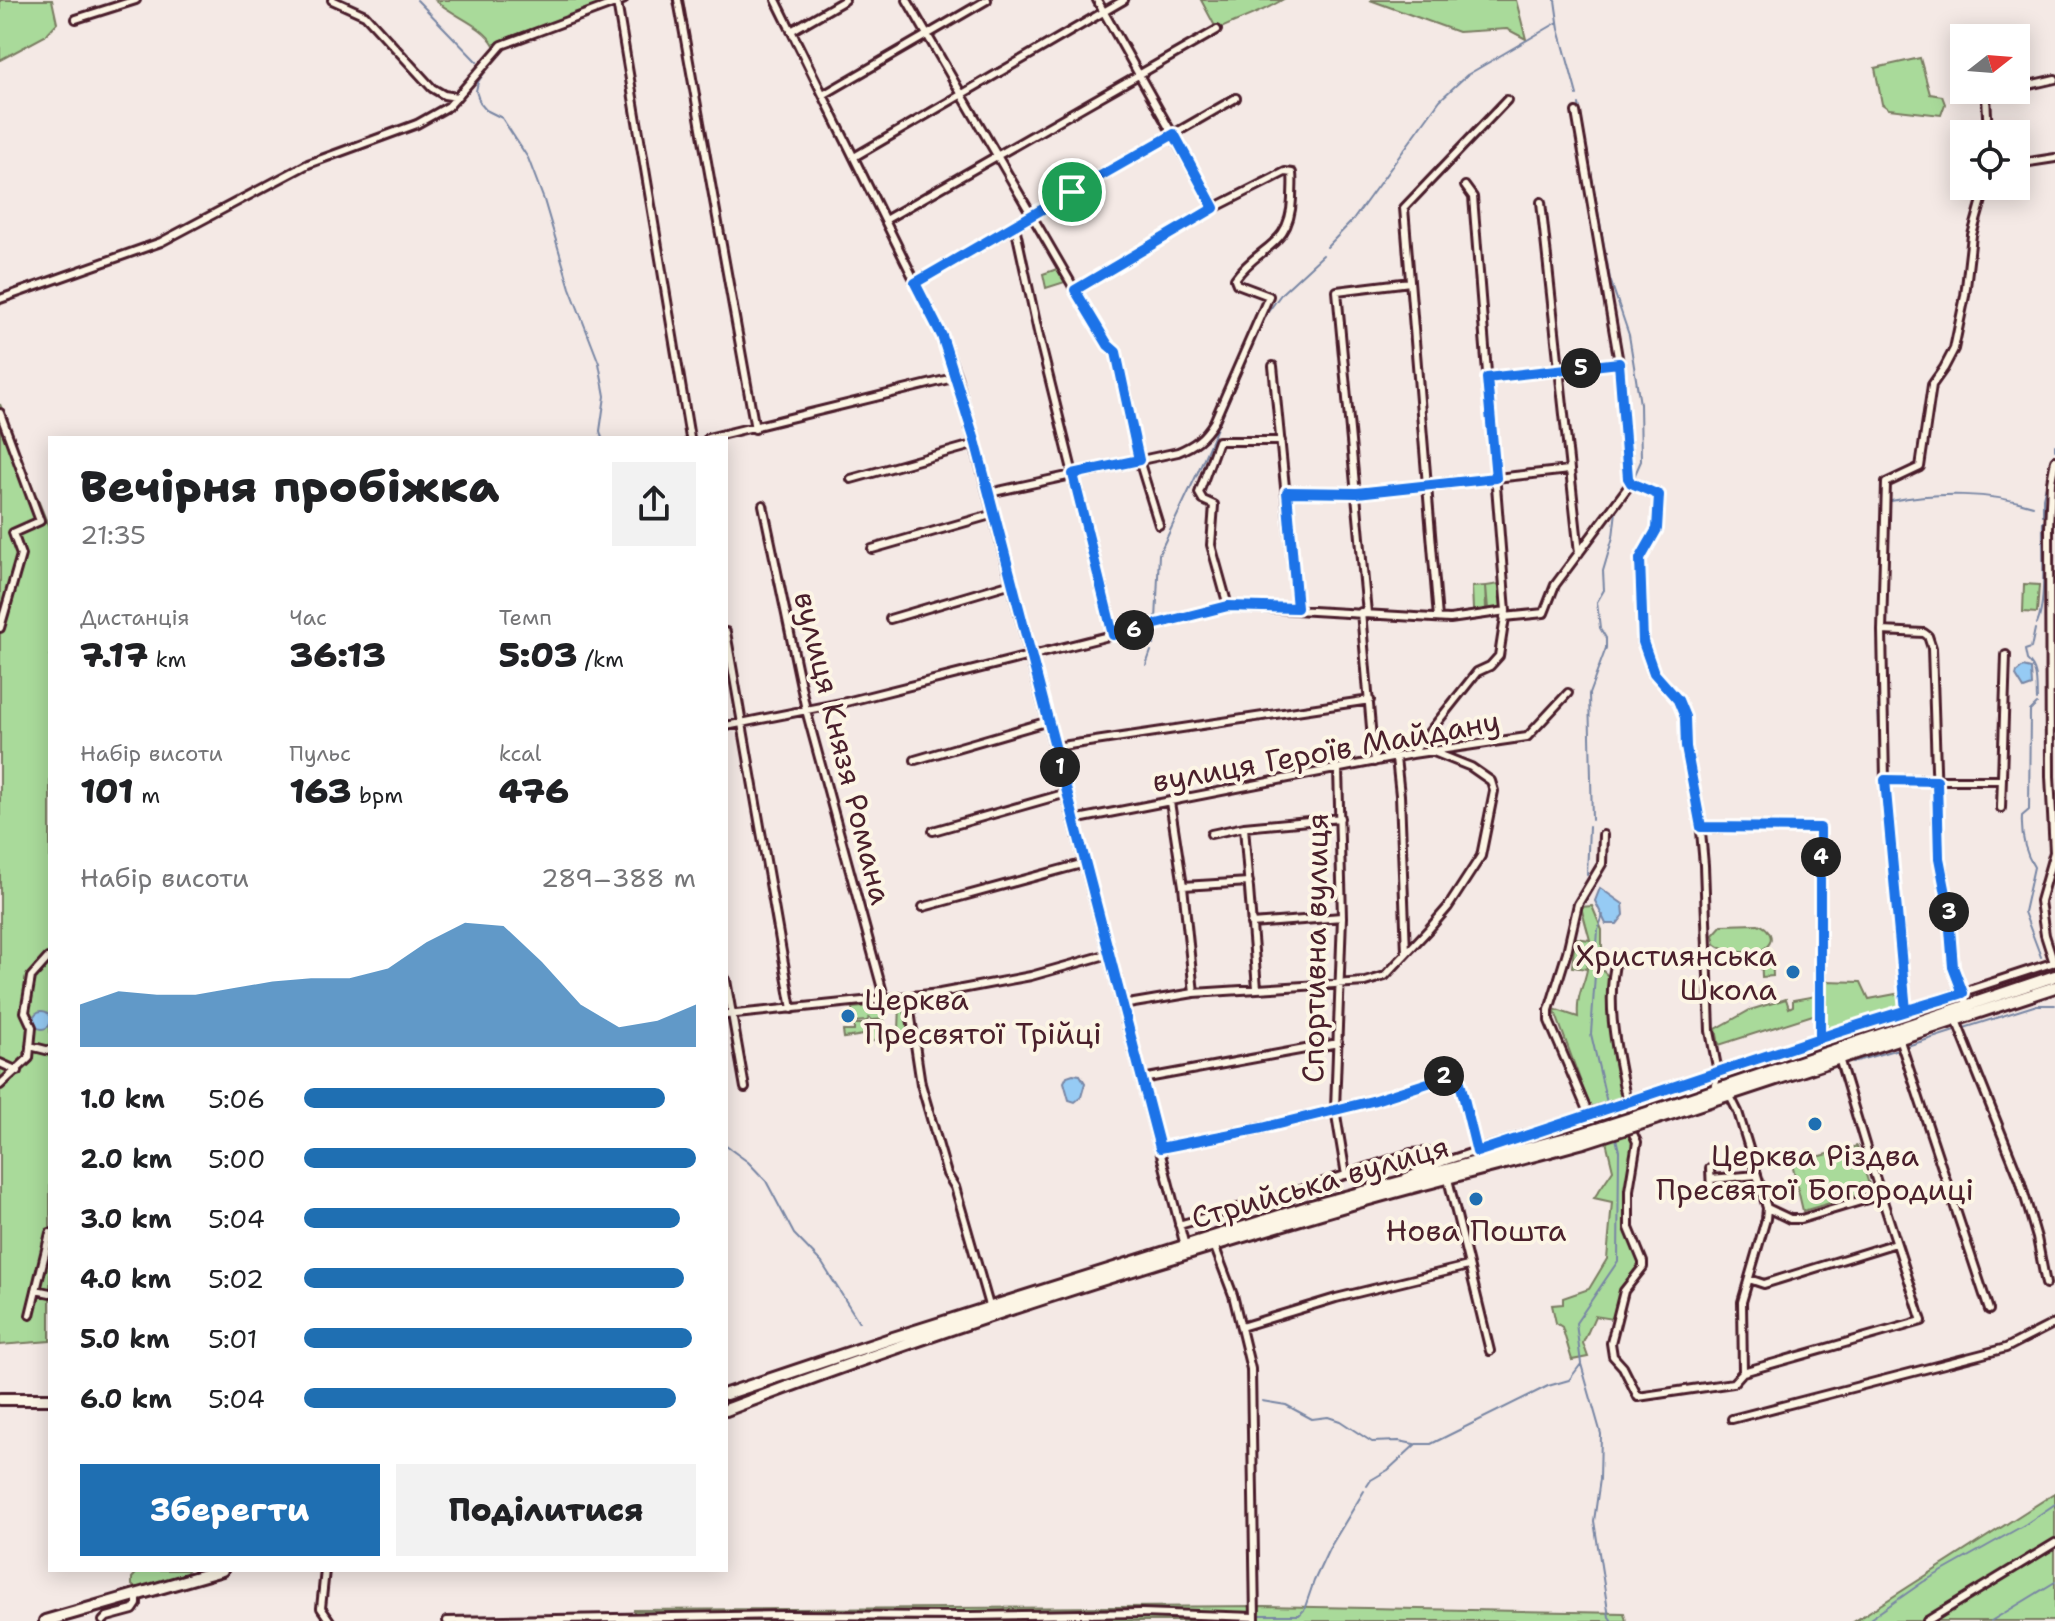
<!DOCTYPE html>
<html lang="uk">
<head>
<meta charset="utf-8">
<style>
	body { margin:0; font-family:"Shantell Sans",sans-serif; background:#f2f2f2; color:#202124; height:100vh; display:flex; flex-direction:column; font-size:30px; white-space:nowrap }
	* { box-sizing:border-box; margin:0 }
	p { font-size:26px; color:#757577 }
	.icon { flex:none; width:44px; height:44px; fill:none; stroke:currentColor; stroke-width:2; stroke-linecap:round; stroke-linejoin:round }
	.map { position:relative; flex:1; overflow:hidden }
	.sheet { position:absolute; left:48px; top:436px; width:680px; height:1136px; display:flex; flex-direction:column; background:#fff; border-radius:0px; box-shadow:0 4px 20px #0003 }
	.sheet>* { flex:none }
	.needle { width:52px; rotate:73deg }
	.fabs { position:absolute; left:1950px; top:24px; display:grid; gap:16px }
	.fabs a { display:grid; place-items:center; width:80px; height:80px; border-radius:0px; background:#fff; box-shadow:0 4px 20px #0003; font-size:40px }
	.pin { position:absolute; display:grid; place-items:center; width:68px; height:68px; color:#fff; margin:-34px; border:4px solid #fff; border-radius:50%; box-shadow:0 2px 8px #0007 }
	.km { position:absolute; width:40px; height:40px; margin:-20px; border-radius:50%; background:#222; color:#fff; font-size:22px; line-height:40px; text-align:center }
	.round { display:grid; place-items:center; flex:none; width:84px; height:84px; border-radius:0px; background:#f2f2f2 }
	.head { display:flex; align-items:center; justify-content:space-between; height:136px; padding:0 32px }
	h1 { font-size:44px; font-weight:800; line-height:60px }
	.figures { display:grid; grid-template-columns:repeat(3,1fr); gap:12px; height:136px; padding:8px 32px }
	.figures div { display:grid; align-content:center }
	.figures b { font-size:34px; font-weight:800 }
	.figures small { font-size:22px; font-weight:400 }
	.figures p { font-size:22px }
	.chart { height:224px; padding:16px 32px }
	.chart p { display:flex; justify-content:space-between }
	.chart svg { width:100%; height:144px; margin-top:8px; fill:#1f6fb2; opacity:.7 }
	.action { display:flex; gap:16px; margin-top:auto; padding:16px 32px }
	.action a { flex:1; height:92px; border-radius:0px; background:#1f6fb2; color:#fff; font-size:32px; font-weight:800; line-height:92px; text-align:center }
	.action a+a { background:#f2f2f2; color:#202124 }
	ul { padding:0 32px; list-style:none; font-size:26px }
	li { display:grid; grid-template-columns:128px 96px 1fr; align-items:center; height:60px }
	li i { height:20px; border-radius:10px; background:#1f6fb2 }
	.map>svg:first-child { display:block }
</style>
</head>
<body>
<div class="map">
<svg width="2055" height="1621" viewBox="0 0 2055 1621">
	<rect width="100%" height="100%" fill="#f4e9e5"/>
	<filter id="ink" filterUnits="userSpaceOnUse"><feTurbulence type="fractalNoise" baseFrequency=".0125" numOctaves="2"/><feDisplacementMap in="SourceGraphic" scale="16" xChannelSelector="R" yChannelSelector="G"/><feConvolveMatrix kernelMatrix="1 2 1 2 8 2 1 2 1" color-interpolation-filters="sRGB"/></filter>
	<g filter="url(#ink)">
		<path fill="#a9da9a" stroke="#7a7c62" stroke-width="2" d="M0,0H52L57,23L45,36L0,60Z
			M435,0H615L510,37L494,45C483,25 453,16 435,0Z
			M1201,0H1282C1261,13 1239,19 1217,30Z
			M1370,0H1516L1526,39L1507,29L1458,32Z
			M1920,58L1930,94L1942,96L1945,104L1941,115L1889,109L1882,104L1875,68Z
			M1057,269L1065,282L1046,288L1043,274Z
			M0,404L50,530V1341L0,1345Z
			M1500,584L1502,608L1488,609L1486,586Z
			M2024,584L2039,585L2037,613L2023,612Z
			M1485,586L1486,610H1473L1472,587Z
			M1592,906L1602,930V970L1609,977V1027L1622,1098L1590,1107L1554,1009L1578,1017C1576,991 1586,985 1588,963L1586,969L1572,967L1575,938L1590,940L1581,907Z
			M1758,924C1768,927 1777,939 1765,948C1754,956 1724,952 1715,944L1713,935L1722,925Z
			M1761,953H1772L1773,976L1762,977Z
			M1825,981L1861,982L1869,999L1901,993L1902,1009L1829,1030L1824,1023Z
			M1816,996V1014L1719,1045L1716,1029L1750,1010L1786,999L1789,1008L1793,1006V1000Z
			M907,1003L908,1033L865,1043L864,1035L844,1038L843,1031H854V1024H872L873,1022L884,1020L885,1033L899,1031L900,1004Z
			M882,1005L884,1019L872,1020L869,1018L867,1021L853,1022L852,1008Z
			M1630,1134L1636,1143C1630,1168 1621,1206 1627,1231C1630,1243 1640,1253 1641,1266L1624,1288L1613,1319L1595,1316L1583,1343L1588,1357L1572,1360L1562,1327L1556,1323L1552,1305L1563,1304V1298L1589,1289L1607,1259L1612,1202L1594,1198L1613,1170L1606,1141Z
			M1857,1146L1871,1191L1803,1211L1792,1164Z
			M1072,1285L726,1406V1399Z
			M2055,1493V1621H1855Z
			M139,1570H188L186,1574L136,1589L132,1585V1578Z
			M1263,1606L1624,1613L1626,1621H634V1610Z"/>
		<path fill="#96cbf4" stroke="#7886a4" stroke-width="2" d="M2023,667L2031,669L2032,686L2024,689L2016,676L2017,672Z
			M1600,888L1623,904L1624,915L1617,924H1606L1595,901Z
			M33 1020a9 9 0 1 1 18 0a9 9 0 1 1-18 0Z
			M1073,1074L1080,1075L1085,1083L1081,1097L1075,1102L1069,1100L1064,1082L1067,1076Z"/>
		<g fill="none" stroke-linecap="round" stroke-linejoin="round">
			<path stroke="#7886a4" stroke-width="2" d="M417,0L477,62
				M1555,0L1559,29L1577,95
				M487,69L478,82L476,91L480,103L486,110L502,118L528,158L544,200L570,288L599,363L605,396L600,431L602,438
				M1579,104L1610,279L1629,335L1640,404L1641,461L1633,479
				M2034,164L2055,162
				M1327,247L1353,220L1440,100L1467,75L1558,22
				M2055,445V450
				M1891,501C1936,492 1990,492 2033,506
				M2043,515V498L2049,473
				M1156,621L1159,554L1197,474L1265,316L1282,293L1323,255
				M2037,624C2047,602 2042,548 2043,521
				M2035,629L2031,648L2025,650L2027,660C2039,670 2036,686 2037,700
				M1154,645L1155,627
				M1146,665L1151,651
				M1878,700L1881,532
				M2037,704L2030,711L2029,810L2022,816C2021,835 2024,851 2034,867L2024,912L2041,957
				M1878,706L1883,811
				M1884,814L1886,846
				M1592,820L1589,694L1606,648V638L1600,628L1597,602L1604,590L1603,571L1613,537L1616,511L1629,490
				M1887,850L1895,933
				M1587,875L1589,827
				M1603,915L1598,930L1591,1034L1607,1103
				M1895,937L1897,953
				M1907,1046L2037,1005H2055
				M1853,1062L1898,1049
				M726,1146L748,1162L766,1181L794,1234L822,1263L859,1322
				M1262,1401L1286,1405L1312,1419L1328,1417L1340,1421L1372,1442L1399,1441L1414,1444
				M1367,1486L1371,1480L1388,1470L1416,1444H1431L1548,1386L1569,1380L1581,1364
				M1260,1615H1299L1304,1610L1314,1581L1329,1549L1364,1491
				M1612,1621L1609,1617L1594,1521L1600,1479L1601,1434L1581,1364L1576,1323L1618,1261L1619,1151L1616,1138
				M1867,1621L1923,1582L2026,1524L2055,1504
				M1991,1621L2055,1582"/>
			<defs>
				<path id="minor" d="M332,0L365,15L432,88L444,95L457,97
					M678,0L755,429
					M776,0L942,336L957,377L1185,1246
					M907,0L1075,290L1108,345L1116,352L1139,460L1159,525
					M1097,0L1214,208
					M617,2L690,438
					M76,19L136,0
					M791,31L845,0
					M2016,88L2055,79
					M823,95L987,0
					M1576,112L1619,363L1628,478L1631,483
					M1988,134L1986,96L1994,90
					M854,157L1124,0
					M2016,164L2055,158
					M1541,202L1579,553
					M885,220L1217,30
					M1015,226L1040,341L1113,635
					M915,283L1236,98
					M0,299L161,242L308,164L417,124L449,106L502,45L623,0
					M1273,366L1297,608
					M1487,378L1619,363
					M0,413L40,521L13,533L21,555L0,628
					M708,438L957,377
					M851,479L976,444
					M1631,483L1659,495L1657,529L1640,559L1643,642L1654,673L1678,700L1685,717L1686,747L1700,820L1704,865L1710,1031L1718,1072L1714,1089
					M1287,492L1357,493L1569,470
					M989,493L1178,452C1195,445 1204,438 1214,422L1269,296L1237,284L1235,279C1259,245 1290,248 1292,199C1292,190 1293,181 1292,173L1285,172L1214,208L1075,290
					M763,505L806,710L885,1000
					M872,549L994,514
					M1228,606L1211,545L1214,505L1203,500L1199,493L1218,441H1281
					M1361,612L1374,762
					M1367,613L1337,291L1410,282
					M1504,617L1544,613L1555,585L1631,483
					M1438,618L1404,208L1507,100
					M890,619L1012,583
					M1882,631L1924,633L1928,636L1932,648L1939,858L1948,904L1953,967L1966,1001L1973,1005
					M726,632L792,1009
					M726,726L842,703L1228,606L1450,619L1506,611
					M1055,747L1370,700
					M1412,754L1477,672L1490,666L1499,656L1506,611L1473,197L1465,186
					M1396,758L1400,795L1406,952
					M915,760L1049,721
					M1338,769L1342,917L1335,1109L1346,1175
					M1885,780H2002
					M1170,802L1183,886L1194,993
					M2001,808L2006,655
					M1073,820L1412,754L1527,737L1568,693
					M1244,827L1257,988
					M1701,827L1820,828V1038
					M933,831L1067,793
					M1211,834L1244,827L1340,818
					M1183,886L1249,882
					M923,907L1085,863
					M1251,924L1342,917
					M1617,956C1604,1004 1618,1056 1627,1103
					M2054,963L2045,935L2040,901L2054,852L2050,776L2049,528L2051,482L2055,460
					M726,980L745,1088
					M908,998L921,1084L947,1174L955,1187L990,1309
					M1122,1005L1194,993L1365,982L1385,976L1429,929L1448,907L1481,856L1494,791L1491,781L1471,767L1431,751
					M1906,1011L1885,780L1882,631L1886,483L1920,467L1932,385L1944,368L1954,349L1965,296L1972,235L1986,186
					M726,1015L940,993L1031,976L1109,954
					M1956,1020L2020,1180L2037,1238L2046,1284
					M1899,1038L1989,1310
					M30,1046L50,1051
					M0,1063L18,1071
					M1142,1079L1338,1043
					M0,1085L29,1058L32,1027L25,1012L31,977L48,958
					M1619,1105L1637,1142L1629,1190V1228L1643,1262V1267L1624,1291L1611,1343L1613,1356L1623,1367L1638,1397L1733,1383L1743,1372L1742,1302L1766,1219L1767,1208L1738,1112L1729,1094
					M1589,1115L1549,1021V1010L1567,952L1578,904L1602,864L1603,835
					M1160,1148L1262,1128L1372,1101L1453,1075L1458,1076L1460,1081L1477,1152
					M1710,1168L1711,1192
					M1406,1177L1443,1162L2055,962
					M1448,1179L1490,1351
					M1711,1179L1757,1175
					M1767,1208L1790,1219H1801L1881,1195
					M1179,1225L1291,1193L1411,1153L1427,1152L1440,1156L1443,1162
					M1214,1245L1233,1295L1251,1369L1255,1620
					M1749,1279L1764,1284L1896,1243
					M36,1290L50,1293
					M30,1315L50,1233
					M1241,1327L1336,1298L1468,1266
					M1743,1372L1922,1321L1870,1161L1839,1058
					M1732,1419L2006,1348L2055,1323
					M325,1570L321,1608L330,1621
					M103,1621L107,1617L133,1610L137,1604V1595
					M447,1621L786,1615L970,1616L1141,1613L1255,1617
					M1927,1621L2055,1543"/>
				<path id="highway" d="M1644,1114L2055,976
					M1646,1122L2055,987
					M726,1394L893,1338L1311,1206L1581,1134
					M0,1399H50
					M726,1410C932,1331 1143,1265 1355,1203C1431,1181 1508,1163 1584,1142
					M45,1621L222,1570"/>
			</defs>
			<use href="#minor" stroke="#4a1f2b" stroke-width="12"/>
			<use href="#highway" stroke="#4a1f2b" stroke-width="16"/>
			<use href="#minor" stroke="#fcf5e5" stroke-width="6"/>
			<use href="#highway" stroke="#fcf5e5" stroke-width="10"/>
			<defs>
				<path id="highway-bridge" d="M1581,1134L1644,1114
					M1584,1142L1646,1122"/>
			</defs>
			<use href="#highway-bridge" stroke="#4a1f2b" stroke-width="16" stroke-linecap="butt"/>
			<use href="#highway-bridge" stroke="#fcf5e5" stroke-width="10"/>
		</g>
	</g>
	<g fill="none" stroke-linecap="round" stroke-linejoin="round" filter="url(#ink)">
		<defs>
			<path id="route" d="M1072,192L915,283L942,336L976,444L1160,1148L1262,1128L1372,1101L1453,1075L1459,1078L1477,1152L1820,1038C1867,1021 1916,1008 1963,993L1953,967L1948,904L1939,858L1937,781L1885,780L1906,1011L1820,1038V828L1701,827L1686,747L1685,717L1678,700L1654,673L1643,642L1640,559L1657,529L1659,495L1631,483L1628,478L1619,363L1487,378L1496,478L1357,493L1287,492L1297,608L1228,606L1113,635L1073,474L1139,460L1116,352L1108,345L1075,290L1214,208L1174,134L1072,192"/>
		</defs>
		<use href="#route" stroke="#fff" stroke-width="16"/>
		<use href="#route" stroke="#1a73e8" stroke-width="10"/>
	</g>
	<g fill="#1f6fb2" stroke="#fcf5e5" stroke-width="3">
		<circle cx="1793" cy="972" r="8"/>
		<circle cx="848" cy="1016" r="8"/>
		<circle cx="1815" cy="1124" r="8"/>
		<circle cx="1476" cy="1199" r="8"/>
	</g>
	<g text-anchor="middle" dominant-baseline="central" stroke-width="8" stroke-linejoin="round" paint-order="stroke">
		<g font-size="30" fill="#4a1f2b" stroke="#fcf5e5">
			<text transform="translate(843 748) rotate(76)">вулиця Князя Романа</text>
			<text transform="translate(1326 751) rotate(-10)">вулиця Героїв Майдану</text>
			<text transform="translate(1315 948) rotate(-89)">Спортивна вулиця</text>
			<text transform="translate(1320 1182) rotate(-16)">Стрийська вулиця</text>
		</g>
		<g font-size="30" fill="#4a1f2b" stroke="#fcf5e5">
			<text x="1777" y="955" text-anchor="end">Християнська<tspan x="1777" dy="34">Школа</tspan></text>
			<text x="864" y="999" text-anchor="start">Церква<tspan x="864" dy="34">Пресвятої Трійці</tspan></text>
			<text x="1815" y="1155">Церква Різдва<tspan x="1815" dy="34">Пресвятої Богородиці</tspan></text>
			<text x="1476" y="1230">Нова Пошта</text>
		</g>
	</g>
</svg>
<div class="fabs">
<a><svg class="needle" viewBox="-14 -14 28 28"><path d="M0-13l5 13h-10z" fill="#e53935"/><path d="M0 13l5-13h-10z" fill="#757577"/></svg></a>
<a><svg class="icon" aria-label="locate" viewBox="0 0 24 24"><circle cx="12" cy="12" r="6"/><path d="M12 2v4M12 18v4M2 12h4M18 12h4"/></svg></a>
</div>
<div class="pin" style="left:1072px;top:192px;background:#1e9e55"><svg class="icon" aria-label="arrive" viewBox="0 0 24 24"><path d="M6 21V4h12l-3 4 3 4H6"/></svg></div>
<b class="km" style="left:1060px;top:767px">1</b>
<b class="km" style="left:1444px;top:1076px">2</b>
<b class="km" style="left:1949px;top:912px">3</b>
<b class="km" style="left:1821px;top:857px">4</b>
<b class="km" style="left:1581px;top:368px">5</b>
<b class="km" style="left:1134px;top:630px">6</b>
<section class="sheet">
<div class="head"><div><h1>Вечірня пробіжка</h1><p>21:35</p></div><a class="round"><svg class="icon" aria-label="share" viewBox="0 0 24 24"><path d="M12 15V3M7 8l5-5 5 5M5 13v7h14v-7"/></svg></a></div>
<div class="figures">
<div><p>Дистанція</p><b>7.17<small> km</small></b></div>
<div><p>Час</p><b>36:13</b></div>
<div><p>Темп</p><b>5:03<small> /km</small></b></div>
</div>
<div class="figures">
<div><p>Набір висоти</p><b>101<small> m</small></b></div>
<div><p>Пульс</p><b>163<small> bpm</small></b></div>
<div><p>kcal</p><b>476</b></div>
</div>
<div class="chart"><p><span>Набір висоти</span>289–388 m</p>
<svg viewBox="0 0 160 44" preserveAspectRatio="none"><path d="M0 44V31L10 27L20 28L30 28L40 26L50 24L60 23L70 23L80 20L90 12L100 6L110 7L120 18L130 31L140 38L150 36L160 31V44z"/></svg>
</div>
<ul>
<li><b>1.0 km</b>5:06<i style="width:92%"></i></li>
<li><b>2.0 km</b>5:00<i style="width:100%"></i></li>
<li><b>3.0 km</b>5:04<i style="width:96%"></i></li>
<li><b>4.0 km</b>5:02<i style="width:97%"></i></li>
<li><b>5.0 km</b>5:01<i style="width:99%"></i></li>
<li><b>6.0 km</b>5:04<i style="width:95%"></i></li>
</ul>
<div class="action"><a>Зберегти</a><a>Поділитися</a></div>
</section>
</div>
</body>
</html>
